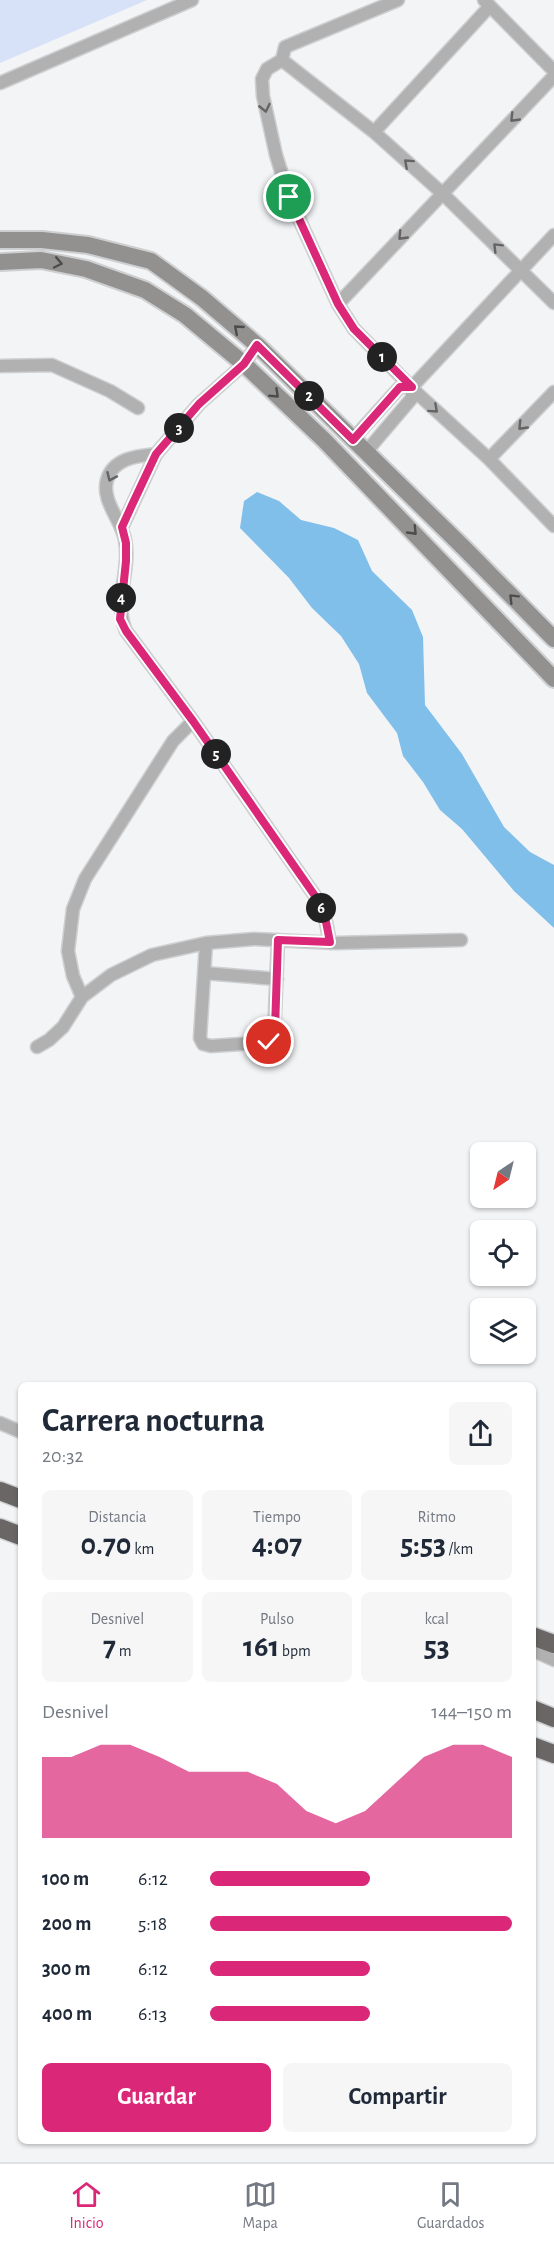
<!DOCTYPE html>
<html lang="es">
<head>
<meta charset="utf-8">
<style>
	body { margin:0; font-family:"Alegreya Sans",sans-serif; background:#f6f6f7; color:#1f2937; height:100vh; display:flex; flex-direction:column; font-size:22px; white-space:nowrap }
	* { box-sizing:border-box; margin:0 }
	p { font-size:20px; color:#747a83 }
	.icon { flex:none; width:33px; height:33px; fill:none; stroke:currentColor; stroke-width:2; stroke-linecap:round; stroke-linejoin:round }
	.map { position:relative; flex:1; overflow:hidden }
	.details { position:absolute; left:18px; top:1382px; width:518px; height:762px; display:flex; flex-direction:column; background:#fff; border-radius:9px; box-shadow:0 2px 4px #0004 }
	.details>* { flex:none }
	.needle { width:39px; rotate:215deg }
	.fabs { position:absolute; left:470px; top:1142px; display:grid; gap:12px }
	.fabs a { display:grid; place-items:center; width:66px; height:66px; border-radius:9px; background:#fff; box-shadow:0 2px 4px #0004; font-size:30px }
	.pin { position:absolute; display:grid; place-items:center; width:51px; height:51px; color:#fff; margin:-26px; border:3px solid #fff; border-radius:50%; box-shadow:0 2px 6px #0007 }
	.km { position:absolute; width:30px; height:30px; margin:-15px; border-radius:50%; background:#222; color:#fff; font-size:16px; line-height:30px; text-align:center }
	.round { display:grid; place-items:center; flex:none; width:63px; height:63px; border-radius:9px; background:#f6f6f7 }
	.head { display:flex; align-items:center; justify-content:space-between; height:102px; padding:0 24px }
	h1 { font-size:33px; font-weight:700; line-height:45px }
	.stats { display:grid; grid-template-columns:repeat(3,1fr); gap:9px; height:102px; padding:6px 24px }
	.stats div { display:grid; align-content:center; border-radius:9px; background:#f6f6f7; text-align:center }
	.stats b { font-size:30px; font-weight:700 }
	.stats small { font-size:16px; font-weight:400 }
	.stats p { font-size:16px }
	.chart { height:168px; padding:12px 24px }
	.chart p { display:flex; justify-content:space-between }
	.chart svg { width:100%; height:108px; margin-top:6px; fill:#db2777; opacity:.7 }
	.cta { display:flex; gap:12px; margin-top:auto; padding:12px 24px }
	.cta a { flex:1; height:69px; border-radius:9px; background:#db2777; color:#fff; font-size:24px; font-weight:700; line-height:69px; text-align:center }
	.cta a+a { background:#f6f6f7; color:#1f2937 }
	ul { padding:0 24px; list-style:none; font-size:20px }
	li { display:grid; grid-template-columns:96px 72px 1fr; align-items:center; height:45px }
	li i { height:15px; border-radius:8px; background:#db2777 }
	.tab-bar { display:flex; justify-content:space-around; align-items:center; height:84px; border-top:2px solid #e0e1e3; background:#fff; font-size:16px; color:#747a83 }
	.tab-bar a { display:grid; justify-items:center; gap:3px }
	.tab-bar .selected { color:#db2777 }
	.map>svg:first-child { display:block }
</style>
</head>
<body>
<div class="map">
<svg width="554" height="2162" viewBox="0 0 554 2162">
	<rect width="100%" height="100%" fill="#f2f4f6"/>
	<path fill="#d7e1f8" d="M0,0H147L0,63Z"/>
	<path fill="#81bfeb" d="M257,492L279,501L301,520L334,528L358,540L372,571L412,610L423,637L425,705L462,754L504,827L530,852L554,865V928L514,891L462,829L440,810L423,782L403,756L397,733L367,693L359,664L341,636L312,608L289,578L240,528L244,501Z"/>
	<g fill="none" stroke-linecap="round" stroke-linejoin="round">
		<defs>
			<path id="street" d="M398,0L285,47L282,60L374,132L442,193L554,303
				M484,0L554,71
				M282,60L267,69L262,79L263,96L276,155L289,197L338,304
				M554,76L338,304L354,329L418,394L489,459L554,526
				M0,83L192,0
				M374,132L490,6
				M0,366L52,365L110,391L138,408
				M353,439L400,387H412
				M366,452L412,398V387L554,235
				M156,454C137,456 113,458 107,480C101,501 122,521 125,540C131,571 113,601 126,631L193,721L320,903L326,922L330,943
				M489,459L554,392
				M122,527L156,454L199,404L244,364L257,345
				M206,943L200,1038L203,1044L211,1046L269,1042L274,1037L278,940
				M204,973L277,979
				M82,997L73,976L68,951L73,909L85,879L173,741L193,721
				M37,1047L49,1040L63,1027L82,997L111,975L152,955L206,943L254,939L336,943L461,940
				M0,1423L21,1432
				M532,1650L554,1660"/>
			<path id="secondary" d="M0,240H42L88,245L151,261L202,298L257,345L464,548L554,639
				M0,262L41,260L86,269L145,290L185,315L244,364L324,440L554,679"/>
			<path id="highway" d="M0,1491L21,1499
				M0,1528L21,1536
				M532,1636L554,1644
				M532,1709L554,1718
				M532,1746L554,1754"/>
		</defs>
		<use href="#street" stroke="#cdcfd1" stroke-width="15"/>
		<use href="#secondary" stroke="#cdcfd1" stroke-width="20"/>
		<use href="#highway" stroke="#cdcfd1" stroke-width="21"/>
		<use href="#street" stroke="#b2b1b1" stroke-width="12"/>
		<use href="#secondary" stroke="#939190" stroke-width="16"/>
		<use href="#highway" stroke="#696665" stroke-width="18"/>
	</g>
	<defs><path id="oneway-chevron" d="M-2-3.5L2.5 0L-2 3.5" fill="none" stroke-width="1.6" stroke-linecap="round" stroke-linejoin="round" transform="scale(1.5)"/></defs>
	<g stroke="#656465">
		<use href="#oneway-chevron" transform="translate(265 108) rotate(77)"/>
		<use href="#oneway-chevron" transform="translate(514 118) rotate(134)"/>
		<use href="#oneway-chevron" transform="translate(408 163) rotate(-138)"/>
		<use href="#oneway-chevron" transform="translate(402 236) rotate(134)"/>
		<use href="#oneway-chevron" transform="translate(497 247) rotate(-135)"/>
		<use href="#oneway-chevron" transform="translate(434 409) rotate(42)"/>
		<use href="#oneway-chevron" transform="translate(522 426) rotate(134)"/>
		<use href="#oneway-chevron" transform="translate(111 477) rotate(114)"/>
	</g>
	<g stroke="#4d4c4d">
		<use href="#oneway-chevron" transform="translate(58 263) rotate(12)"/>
		<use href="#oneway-chevron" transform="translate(238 329) rotate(-139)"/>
		<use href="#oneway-chevron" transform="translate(275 394) rotate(43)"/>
		<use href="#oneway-chevron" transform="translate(413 531) rotate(46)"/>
		<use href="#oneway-chevron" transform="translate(513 598) rotate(-135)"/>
	</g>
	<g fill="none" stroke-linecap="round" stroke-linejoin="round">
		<defs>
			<path id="route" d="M269,1042L274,1036L275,1029L278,940L330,942L326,922L320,903L193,721L126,631L120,619L126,561V543L122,527L132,505L156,454L199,404L244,364L257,345L353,440L400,387H412L354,329L338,304L289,197"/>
		</defs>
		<use href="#route" stroke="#fff" stroke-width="12"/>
		<use href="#route" stroke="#db2777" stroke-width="8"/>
	</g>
</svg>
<div class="fabs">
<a><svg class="needle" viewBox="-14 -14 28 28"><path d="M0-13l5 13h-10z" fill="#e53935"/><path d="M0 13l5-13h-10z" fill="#747a83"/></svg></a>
<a><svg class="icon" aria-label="locate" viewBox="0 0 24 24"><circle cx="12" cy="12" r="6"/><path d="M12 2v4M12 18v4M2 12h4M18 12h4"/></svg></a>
<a><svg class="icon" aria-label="layers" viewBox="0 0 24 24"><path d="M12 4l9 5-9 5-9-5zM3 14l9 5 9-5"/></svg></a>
</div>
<div class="pin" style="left:289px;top:197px;background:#1e9e55"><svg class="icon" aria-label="arrive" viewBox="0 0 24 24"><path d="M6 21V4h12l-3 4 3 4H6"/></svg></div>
<div class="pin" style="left:269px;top:1042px;background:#d93025"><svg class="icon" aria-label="check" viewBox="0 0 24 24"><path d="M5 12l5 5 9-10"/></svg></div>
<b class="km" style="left:382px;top:357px">1</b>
<b class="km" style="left:309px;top:396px">2</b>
<b class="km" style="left:179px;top:428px">3</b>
<b class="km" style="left:121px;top:598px">4</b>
<b class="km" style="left:216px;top:754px">5</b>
<b class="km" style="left:321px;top:908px">6</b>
<section class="details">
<div class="head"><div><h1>Carrera nocturna</h1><p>20:32</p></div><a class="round"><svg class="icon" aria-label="share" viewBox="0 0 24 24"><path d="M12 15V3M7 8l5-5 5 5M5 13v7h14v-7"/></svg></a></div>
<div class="stats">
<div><p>Distancia</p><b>0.70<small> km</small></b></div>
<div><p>Tiempo</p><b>4:07</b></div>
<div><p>Ritmo</p><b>5:53<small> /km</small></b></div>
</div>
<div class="stats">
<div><p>Desnivel</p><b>7<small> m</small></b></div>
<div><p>Pulso</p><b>161<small> bpm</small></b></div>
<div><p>kcal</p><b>53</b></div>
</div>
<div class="chart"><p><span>Desnivel</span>144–150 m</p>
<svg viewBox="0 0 160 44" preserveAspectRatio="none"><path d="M0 44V11L10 11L20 6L30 6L40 11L50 17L60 17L70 17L80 22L90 33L100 38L110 33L120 22L130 11L140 6L150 6L160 11V44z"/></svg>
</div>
<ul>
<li><b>100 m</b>6:12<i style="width:53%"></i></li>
<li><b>200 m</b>5:18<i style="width:100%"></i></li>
<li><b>300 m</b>6:12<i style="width:53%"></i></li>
<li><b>400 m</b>6:13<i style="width:53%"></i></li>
</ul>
<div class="cta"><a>Guardar</a><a>Compartir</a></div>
</section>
</div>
<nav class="tab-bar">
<a class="selected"><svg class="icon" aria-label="home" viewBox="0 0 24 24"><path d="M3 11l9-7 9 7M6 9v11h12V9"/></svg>Inicio</a>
<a><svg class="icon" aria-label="map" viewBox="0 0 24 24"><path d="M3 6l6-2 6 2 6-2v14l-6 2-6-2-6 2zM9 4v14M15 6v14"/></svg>Mapa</a>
<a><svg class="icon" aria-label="saved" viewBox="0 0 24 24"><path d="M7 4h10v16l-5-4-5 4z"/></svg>Guardados</a>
</nav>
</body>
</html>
